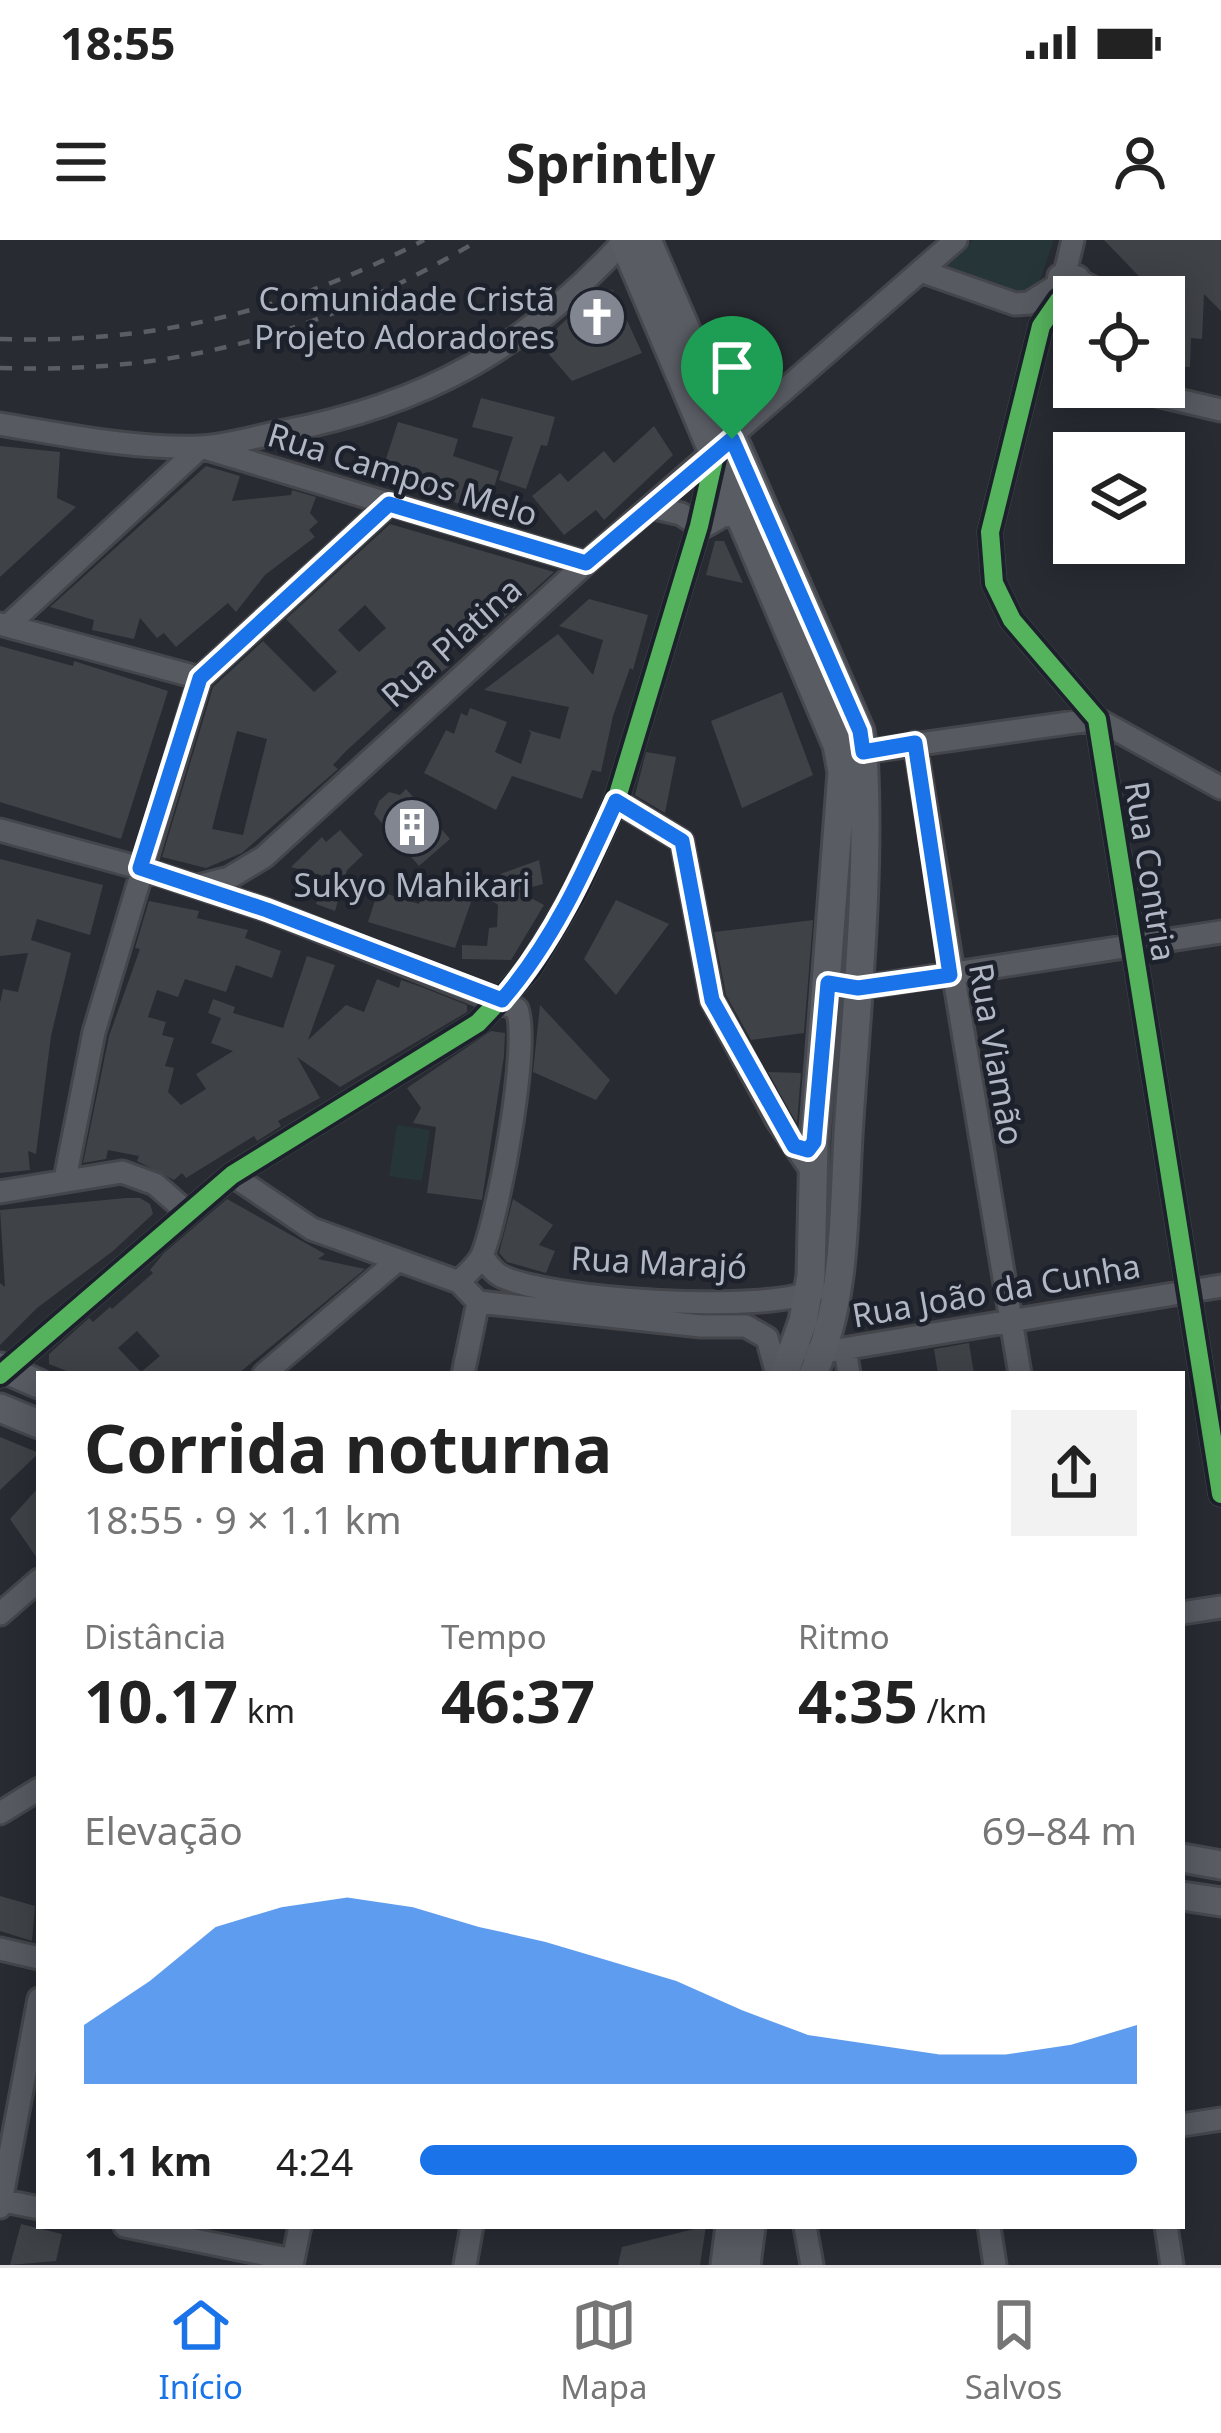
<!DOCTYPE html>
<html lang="pt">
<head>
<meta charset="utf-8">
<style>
	body { margin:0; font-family:"Noto Sans",sans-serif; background:#f2f2f2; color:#222; height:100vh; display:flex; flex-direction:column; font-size:45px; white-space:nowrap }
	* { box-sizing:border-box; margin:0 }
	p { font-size:39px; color:#767676 }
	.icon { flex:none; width:66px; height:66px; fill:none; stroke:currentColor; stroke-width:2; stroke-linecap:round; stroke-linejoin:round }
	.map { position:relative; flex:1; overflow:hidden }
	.side { position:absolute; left:36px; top:1131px; width:1149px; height:858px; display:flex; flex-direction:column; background:#fff; border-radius:0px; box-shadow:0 6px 30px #0003 }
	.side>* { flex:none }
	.fabs { position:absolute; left:1053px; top:36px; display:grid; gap:24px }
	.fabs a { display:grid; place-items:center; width:132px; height:132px; border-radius:0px; background:#fff; box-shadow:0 6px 30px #0003; font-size:60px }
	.pin { position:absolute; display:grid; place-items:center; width:102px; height:102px; color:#fff; margin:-123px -51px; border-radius:50% 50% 50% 0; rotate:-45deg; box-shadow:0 0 12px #0007 }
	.pin .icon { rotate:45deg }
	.round { display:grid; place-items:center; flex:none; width:126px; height:126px; border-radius:0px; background:#f2f2f2 }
	.overview { display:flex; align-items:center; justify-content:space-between; height:204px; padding:0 48px }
	h1 { font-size:66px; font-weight:700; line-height:90px }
	.figures { display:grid; grid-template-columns:repeat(3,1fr); gap:18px; height:204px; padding:12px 48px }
	.figures div { display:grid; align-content:center }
	.figures b { font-size:60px; font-weight:700 }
	.figures small { font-size:33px; font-weight:400 }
	.figures p { font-size:33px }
	.chart { height:336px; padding:24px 48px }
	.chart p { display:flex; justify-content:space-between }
	.chart svg { width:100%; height:216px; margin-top:12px; fill:#1a73e8; opacity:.7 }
	ul { padding:0 48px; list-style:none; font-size:39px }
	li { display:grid; grid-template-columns:192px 144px 1fr; align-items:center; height:90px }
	li i { height:30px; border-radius:15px; background:#1a73e8 }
	.status { display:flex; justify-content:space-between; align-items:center; height:84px; padding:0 60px; background:#fff; direction:ltr }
	.status svg { height:33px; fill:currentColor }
	header { display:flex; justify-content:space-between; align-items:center; height:156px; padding:0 48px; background:#fff; font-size:54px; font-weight:700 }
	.tabs { display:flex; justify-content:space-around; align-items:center; height:168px; border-top:3px solid #e0e0e0; background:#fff; font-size:33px; color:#767676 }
	.tabs a { display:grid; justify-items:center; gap:6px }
	.tabs .current { color:#1a73e8 }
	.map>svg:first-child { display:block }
</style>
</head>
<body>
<div class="status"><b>18:55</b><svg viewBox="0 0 49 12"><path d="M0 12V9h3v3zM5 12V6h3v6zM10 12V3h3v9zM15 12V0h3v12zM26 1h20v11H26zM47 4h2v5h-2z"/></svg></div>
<header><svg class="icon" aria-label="menu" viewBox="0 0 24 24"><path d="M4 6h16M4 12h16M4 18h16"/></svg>Sprintly<svg class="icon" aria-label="person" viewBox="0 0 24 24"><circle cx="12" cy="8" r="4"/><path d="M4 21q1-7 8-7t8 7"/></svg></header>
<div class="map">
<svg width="1221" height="2025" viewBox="0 0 1221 2025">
	<rect width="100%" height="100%" fill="#282b32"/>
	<path fill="#263538" d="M973,0H1054L1035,54L1019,59L944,26Z
		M397,885L430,890L422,941L389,936Z"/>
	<path fill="#3f4247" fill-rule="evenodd" d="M1104,0H1221V71L1204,54L1202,99L1191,98L1190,127L1164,126V57H1159Z
		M600,48L613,50L642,113L572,141L540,104Z
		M481,158L555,177L547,206L541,205L526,249L499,240L513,197L472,187Z
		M398,182L458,199L453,216L499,231L486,273L380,237Z
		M654,186L673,215L604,280L596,270L564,295L532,256L560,233L568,242L604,211L614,223Z
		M0,206L60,212L57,258L76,267L0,337Z
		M206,226L240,236L232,261L291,255L292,250L316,257L310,273L318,282L309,290L315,297L265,335L236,372L228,363L176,407L164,393L157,398L140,378L134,399L92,390L94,380L50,367Z
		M390,284L554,332L484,395L481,391L468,405L463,400L445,418L451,425L406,456L345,512L333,525L338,529L242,613L206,628L162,617L213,447L263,401L314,452L337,432L286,379ZM365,365L386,388L359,412L338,390ZM237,491L267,499L243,595L212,589Z
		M715,301H724L743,343L706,335Z
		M589,359L648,375L633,430L630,428L613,476L601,532L592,530L582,559L512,536L496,570L424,533L446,490L454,494L461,473L467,476L470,468L507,482L495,512L521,524L531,493L528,490L560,499L569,467L484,450L558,394L593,435L603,400L559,386Z
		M0,406L73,426L74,421L168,451L121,599L0,562Z
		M782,452L813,535L742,568L711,481Z
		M646,512L676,517L665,573L635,555Z
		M406,549L450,599L419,626L374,574L379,561L389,552L400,555Z
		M340,590L363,615L347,630L335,671L316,664L324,636L291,627L322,597L326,602Z
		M0,619L103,645L90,695L37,679L31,700L71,713L51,796L36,914L28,911L30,930L0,933V763L3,749L18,752L28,713L0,716Z
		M539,620L543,644L518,651L544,665L511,720L462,719V705L487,706L489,688L497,687L498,665L491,660L492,637Z
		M478,642L455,708L368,682L378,651L419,664L425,646L449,653Z
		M616,660L669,684L616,755L584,719Z
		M149,661L199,671L197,678L248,690L245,698L281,711L272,738L236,725L226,752L185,739L178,757L157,750L148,777L166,782L162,795L174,798L165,826L174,828L168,852L181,865L206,849L196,834L233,811L211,803L221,778L208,773L213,759L235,767L233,773L283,788L307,716L335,725L308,800L346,765L364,772L377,739L399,748L401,740L419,746L467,765V772L340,847L297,817L320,858L278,881L281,886L257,901L254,896L186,938L182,933L174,940L137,921L139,916L108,910L106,919L83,923L109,796L140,709L135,708Z
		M813,680L804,793L751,800L726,755L714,692Z
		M540,765L610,840L596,860L533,832Z
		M491,791L505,793L504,816L482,960L427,953L436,887L413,883L421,868L407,848Z
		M768,832L801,833L797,883L790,872Z
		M126,958H140L150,964L153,974L113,1011L37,1068L0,1105V1043L5,1047L0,970Z
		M227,959L325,1014L318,1019L365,1029L238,1134H74L49,1124V1114L89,1078L93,1082L110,1067L112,1069L153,1033L150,1030L164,1013ZM137,1091L160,1116L141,1132L118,1108Z
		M513,959L553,985L539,1005L555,1011L546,1033L507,1022L499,1013Z
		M969,1103L974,1134H938L934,1109Z
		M0,1197L39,1213L0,1250Z
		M39,1247V1321L10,1279Z
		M0,1656L35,1666L32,1701L0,1691Z
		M21,1984L62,1994L56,2021L10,2025Z
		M706,1986L700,2025H618L622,2007Z"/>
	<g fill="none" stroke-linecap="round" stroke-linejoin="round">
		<defs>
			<path id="minor" d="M921,31L1015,64L1029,63L1053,48
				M1065,33L1073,0
				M1082,42L1109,57
				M1059,60L1041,86L990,292L994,343L1012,380L1097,479L1221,1254
				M1074,62L1055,55L1059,36L1078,37L1084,48L1080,57
				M1145,147L1148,153L1221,170
				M0,184C64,195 134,209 200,207C226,206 254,197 280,192C424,165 525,109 624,1
				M655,268L681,274L699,286
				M0,384L200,438
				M7,386L201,207L586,323
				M915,503L1020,1134
				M863,512L1097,479L1221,548
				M616,561L682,601L712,760L777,880L814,934
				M0,590L140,628L267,670L517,769C530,806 499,972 483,1013C479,1024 467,1033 459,1042
				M198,646L229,638L264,617L586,323L956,0
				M828,743L858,748L1221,692
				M232,935L312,989L459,1042L478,1062L463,1134
				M65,939L94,792L200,438L389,264
				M0,952L122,932L155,944L187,972
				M482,1016C488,1024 493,1032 501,1036C551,1061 768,1074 816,1050
				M478,1062L701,1086H746L767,1098L777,1134
				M845,1109L849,1134
				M813,1114L1221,1046
				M264,1134L398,1020
				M0,1135L232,935L478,783L529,729L576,650L616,561L699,286L715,215
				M1182,1373L1221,1367
				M0,1374L39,1340
				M0,1573L39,1549
				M0,1709L39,1718
				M1182,1885L1221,1879
				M0,1960L39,1968
				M0,1967L39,1759
				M125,1986L293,2020
				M805,1986L812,2025
				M989,1986L995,2025
				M1166,1986L1172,2025
				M292,2025L300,1986
				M465,2025L472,1986"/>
			<path id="major" d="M623,0L837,505L842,532L814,902L811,1036L803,1081L784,1134
				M647,0L860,491L863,512C870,634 857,759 849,880C843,963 848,1057 813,1134
				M699,286L722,273L737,272
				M0,1127L39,1144
				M0,1168L39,1184
				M1182,1618L1221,1625
				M1182,1656L1221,1662
				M725,2025L730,1986
				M746,2025L751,1986"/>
		</defs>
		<use href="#minor" stroke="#44464b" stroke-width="27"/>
		<use href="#major" stroke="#45484f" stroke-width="33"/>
		<use href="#minor" stroke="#575a61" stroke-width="21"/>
		<use href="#major" stroke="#595c63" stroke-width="27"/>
		<path stroke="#5b5d64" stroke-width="4.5" stroke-dasharray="12 12" stroke-linecap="butt" d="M0,99C153,104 290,71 424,0
			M0,128C182,134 323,93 479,0"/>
		<defs>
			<path id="cycleway" d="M1059,60L1041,86L990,292L994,343L1012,380L1097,479L1221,1254
				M0,1135L232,935L478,783L529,729L576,650L616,561L699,286L715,215"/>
		</defs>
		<use href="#cycleway" stroke="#1c212c" stroke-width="26"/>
		<use href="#cycleway" stroke="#56b35d" stroke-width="18"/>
	</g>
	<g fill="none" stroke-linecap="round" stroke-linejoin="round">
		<defs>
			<path id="route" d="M732,199L860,491L863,512L915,503L950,735L858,748L828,743L814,902L808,910L794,906L712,760L682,601L616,561C584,632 553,701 502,760L267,670L140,628L200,438L389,264L586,323Z"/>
		</defs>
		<use href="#route" stroke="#fff" stroke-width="24"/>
		<use href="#route" stroke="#1a73e8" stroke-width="15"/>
	</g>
	<defs>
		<symbol id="church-disc" viewBox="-11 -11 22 22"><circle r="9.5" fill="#818691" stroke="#1c212c"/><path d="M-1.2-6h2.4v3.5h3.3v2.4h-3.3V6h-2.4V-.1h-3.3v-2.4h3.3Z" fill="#fff"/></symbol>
		<symbol id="building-disc" viewBox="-11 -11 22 22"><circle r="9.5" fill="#818691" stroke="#1c212c"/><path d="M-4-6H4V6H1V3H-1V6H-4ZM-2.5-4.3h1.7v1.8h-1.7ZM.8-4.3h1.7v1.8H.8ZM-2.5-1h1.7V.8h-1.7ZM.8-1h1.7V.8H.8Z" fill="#fff"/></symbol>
	</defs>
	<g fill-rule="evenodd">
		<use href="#church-disc" x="564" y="44" width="66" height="66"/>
		<use href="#building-disc" x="379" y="554" width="66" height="66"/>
	</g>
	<g text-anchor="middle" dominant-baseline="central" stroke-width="9" stroke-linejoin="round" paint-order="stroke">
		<g font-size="33" fill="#b1b7c4" stroke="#1c212c" text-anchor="end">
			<text x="555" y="58">Comunidade Cristã<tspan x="555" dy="38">Projeto Adoradores</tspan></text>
			<text x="412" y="644" text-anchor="middle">Sukyo Mahikari</text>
		</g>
		<g font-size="33" fill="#b1b7c4" stroke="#1c212c">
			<text transform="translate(403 234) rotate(17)">Rua Campos Melo</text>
			<text transform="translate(451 402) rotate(-42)">Rua Platina</text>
			<text transform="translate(1151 631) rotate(81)">Rua Contria</text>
			<text transform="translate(997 814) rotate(80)">Rua Viamão</text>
			<text transform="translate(659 1022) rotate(3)">Rua Marajó</text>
			<text transform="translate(996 1050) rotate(-10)">Rua João da Cunha</text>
		</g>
	</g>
</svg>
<div class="fabs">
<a><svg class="icon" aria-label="locate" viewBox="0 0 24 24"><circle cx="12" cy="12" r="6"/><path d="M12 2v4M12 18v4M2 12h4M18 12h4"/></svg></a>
<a><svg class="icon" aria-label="layers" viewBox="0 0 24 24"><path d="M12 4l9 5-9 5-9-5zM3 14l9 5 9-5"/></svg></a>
</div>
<div class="pin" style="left:732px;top:199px;background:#1e9e55"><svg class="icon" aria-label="arrive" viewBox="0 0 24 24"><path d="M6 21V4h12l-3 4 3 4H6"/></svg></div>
<section class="side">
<div class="overview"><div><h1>Corrida noturna</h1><p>18:55 · 9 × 1.1 km</p></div><a class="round"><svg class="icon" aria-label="share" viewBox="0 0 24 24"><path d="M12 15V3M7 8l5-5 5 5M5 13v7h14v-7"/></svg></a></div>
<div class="figures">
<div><p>Distância</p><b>10.17<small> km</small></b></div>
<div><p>Tempo</p><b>46:37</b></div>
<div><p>Ritmo</p><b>4:35<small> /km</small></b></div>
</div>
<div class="chart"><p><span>Elevação</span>69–84 m</p>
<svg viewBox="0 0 160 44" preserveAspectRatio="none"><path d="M0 44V32L10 23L20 12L30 8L40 6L50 8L60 12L70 15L80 19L90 23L100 29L110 34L120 36L130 38L140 38L150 36L160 32V44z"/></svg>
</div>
<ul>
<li><b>1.1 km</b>4:24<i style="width:100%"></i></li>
</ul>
</section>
</div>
<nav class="tabs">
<a class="current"><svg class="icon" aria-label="home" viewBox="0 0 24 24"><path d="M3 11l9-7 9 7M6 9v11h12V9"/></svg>Início</a>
<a><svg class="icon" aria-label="map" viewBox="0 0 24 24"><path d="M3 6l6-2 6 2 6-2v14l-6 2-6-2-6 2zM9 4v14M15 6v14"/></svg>Mapa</a>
<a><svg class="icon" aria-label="saved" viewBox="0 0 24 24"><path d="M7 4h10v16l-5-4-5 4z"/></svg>Salvos</a>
</nav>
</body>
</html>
